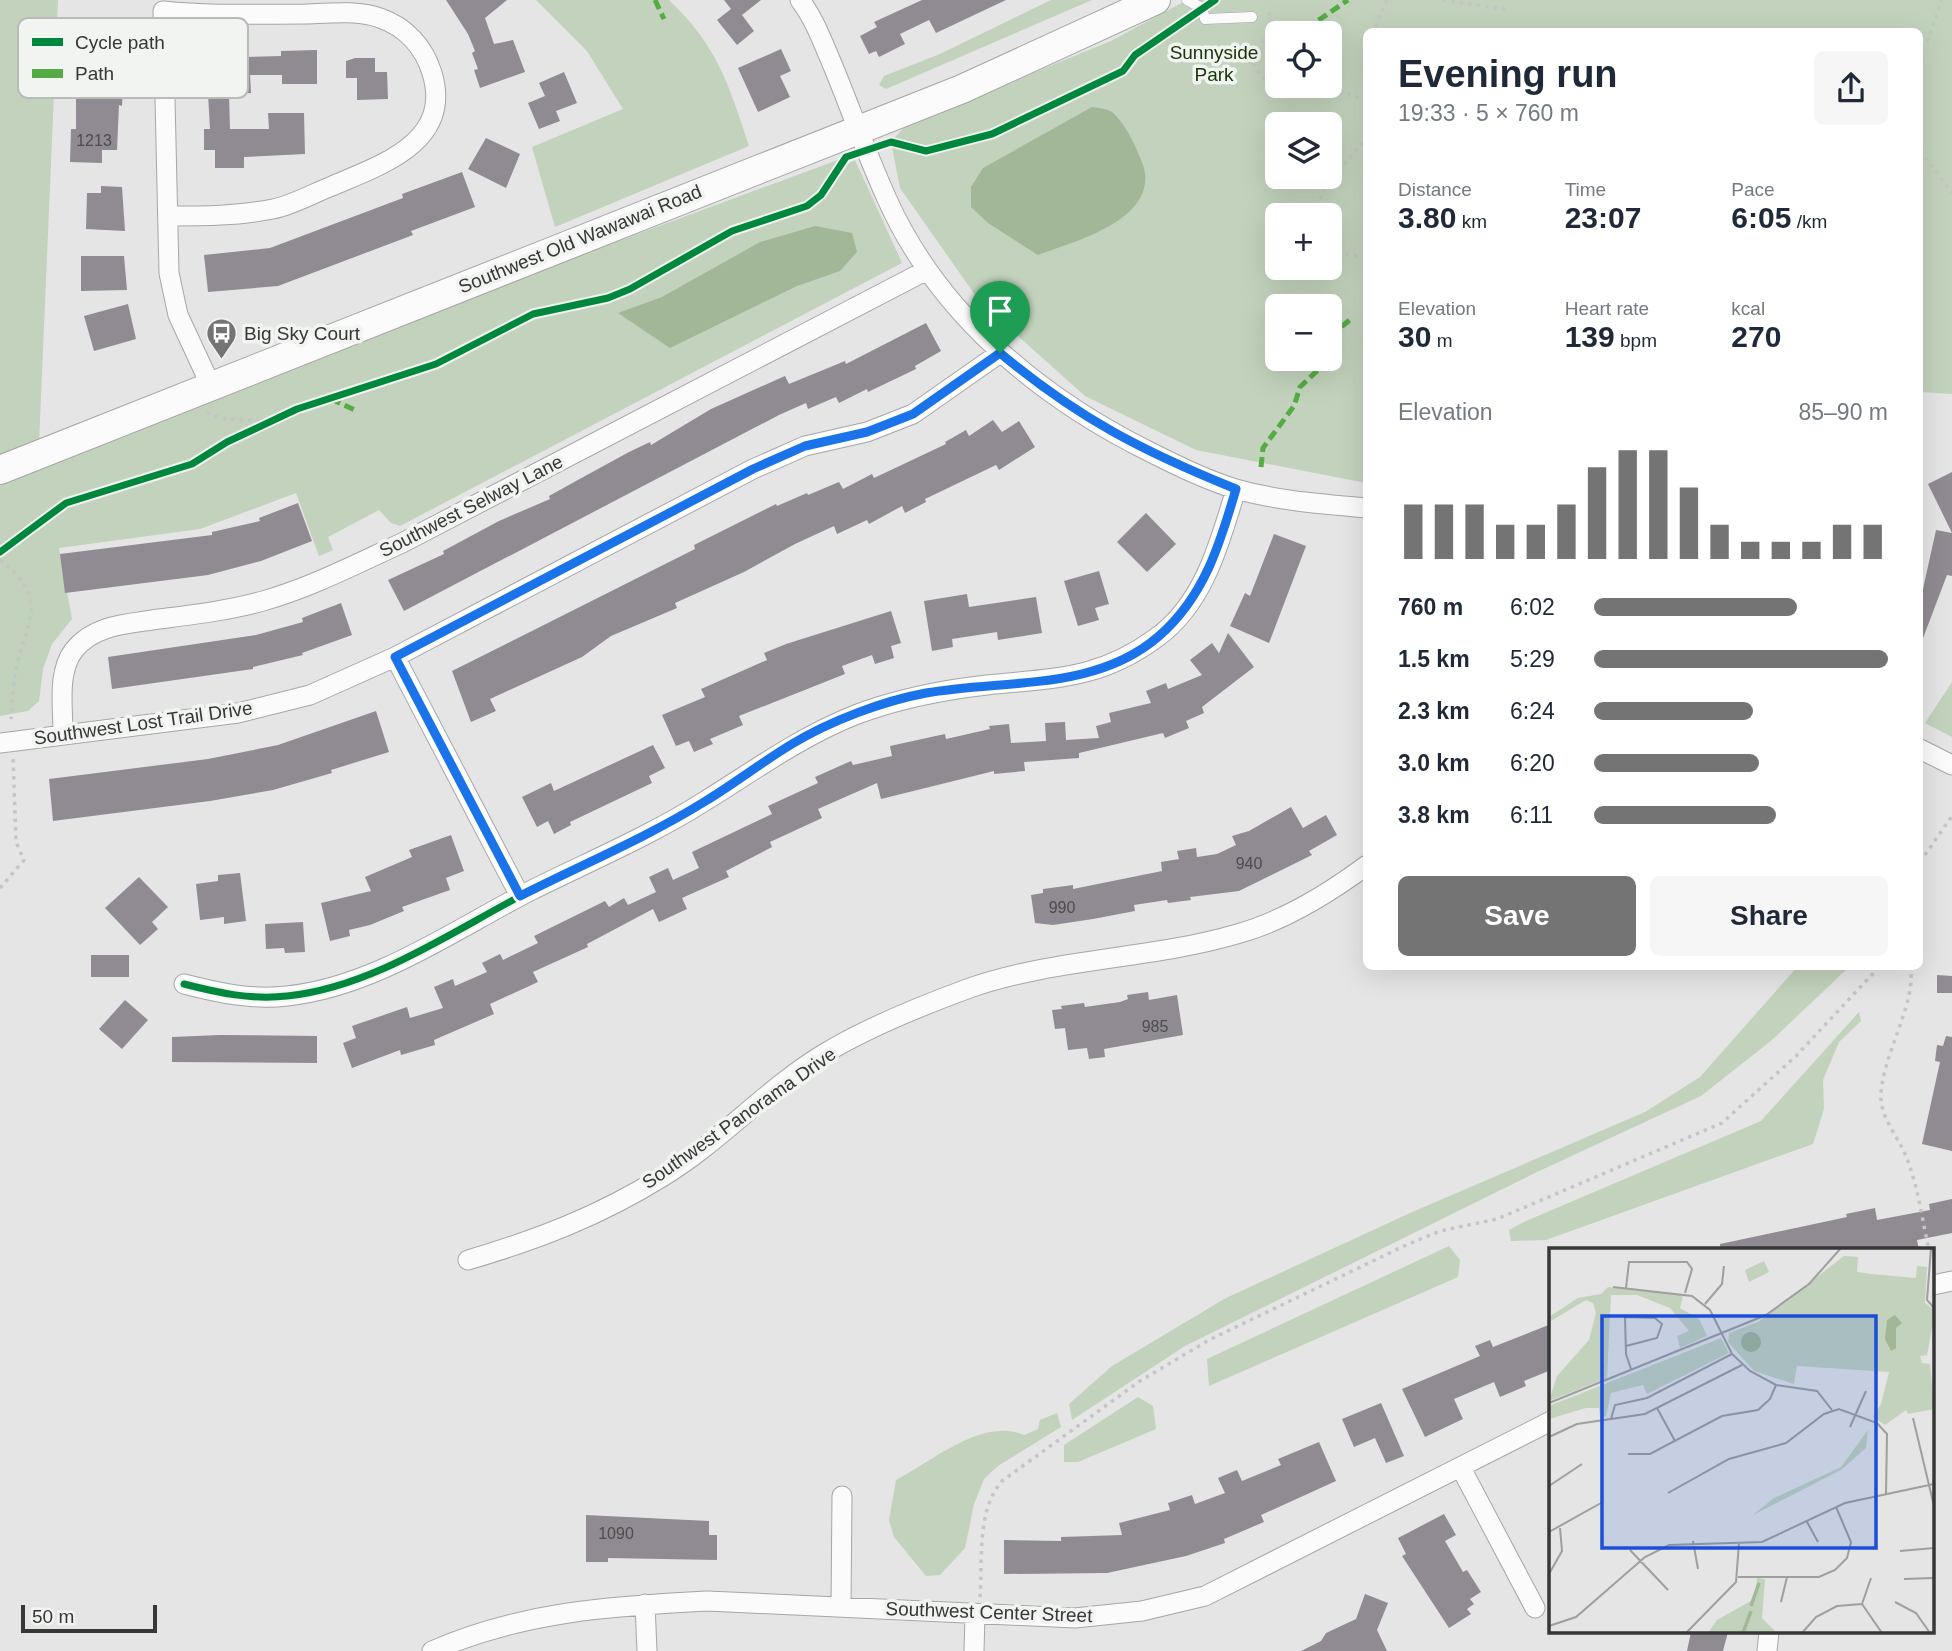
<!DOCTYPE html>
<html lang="en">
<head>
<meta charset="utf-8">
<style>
	body { margin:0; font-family:Helvetica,sans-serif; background:#f6f6f7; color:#1f2937; height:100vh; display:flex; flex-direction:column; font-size:26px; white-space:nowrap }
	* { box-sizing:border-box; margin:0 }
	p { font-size:23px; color:#747a83 }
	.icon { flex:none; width:38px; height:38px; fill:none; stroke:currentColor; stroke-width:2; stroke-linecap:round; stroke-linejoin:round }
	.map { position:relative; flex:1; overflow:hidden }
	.panel { position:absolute; left:1363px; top:28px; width:560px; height:942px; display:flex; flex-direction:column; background:#fff; border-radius:10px; box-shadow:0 7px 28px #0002 }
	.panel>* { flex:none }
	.tools { position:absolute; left:1265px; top:21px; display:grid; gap:14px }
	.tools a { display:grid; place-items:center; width:77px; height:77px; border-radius:10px; background:#fff; box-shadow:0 7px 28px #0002; font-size:35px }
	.scale { position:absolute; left:21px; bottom:18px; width:136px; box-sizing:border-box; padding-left:7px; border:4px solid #363736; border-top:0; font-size:19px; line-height:24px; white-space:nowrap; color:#363736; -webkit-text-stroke:5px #f1f4f0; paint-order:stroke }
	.pin { position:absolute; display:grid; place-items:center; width:60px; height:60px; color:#fff; margin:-72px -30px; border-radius:50% 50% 50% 0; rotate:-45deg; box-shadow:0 0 7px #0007 }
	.pin .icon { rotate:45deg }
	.round { display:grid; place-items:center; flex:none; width:74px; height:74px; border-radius:10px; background:#f6f6f7 }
	.overview { display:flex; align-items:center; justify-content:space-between; height:119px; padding:0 35px }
	h1 { font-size:38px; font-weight:700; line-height:52px }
	.stats { display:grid; grid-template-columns:repeat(3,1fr); gap:10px; height:119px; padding:7px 35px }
	.stats div { display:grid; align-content:center }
	.stats b { font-size:30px; font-weight:700 }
	.stats small { font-size:19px; font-weight:400 }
	.stats p { font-size:19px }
	.chart { height:196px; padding:14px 35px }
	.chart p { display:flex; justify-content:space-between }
	.chart svg { width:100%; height:126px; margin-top:7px; stroke:#737473; stroke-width:6 }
	.cta { display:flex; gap:14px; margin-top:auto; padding:14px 35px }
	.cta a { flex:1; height:80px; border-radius:10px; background:#737473; color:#fff; font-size:28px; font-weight:700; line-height:80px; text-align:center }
	.cta a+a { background:#f6f6f7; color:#1f2937 }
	ul { padding:0 35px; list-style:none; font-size:23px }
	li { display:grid; grid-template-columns:112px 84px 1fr; align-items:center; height:52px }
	li i { height:18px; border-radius:9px; background:#737473 }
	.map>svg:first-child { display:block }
</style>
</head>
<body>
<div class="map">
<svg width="1952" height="1651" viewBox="0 0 1952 1651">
	<rect width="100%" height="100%" fill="#e4e5e4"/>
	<path fill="#c2d2bc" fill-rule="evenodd" d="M0,0H58L39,443L0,458Z
		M536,0H669C717,45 729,85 749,146L555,227L532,147L623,109L587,51Z
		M1051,0H1092L886,89L879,85L884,76L940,54Z
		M1187,0H1952V394L1920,392V32H1367L1366,483L1196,450L1085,396L980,302L900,188L891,142L907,124L1111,41ZM1278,33H1330V86H1278ZM1278,124H1330V177H1278ZM1278,215H1330V268H1278ZM1278,306H1330V359H1278Z
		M846,157L840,168L855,160L902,263L400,526L391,523L379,510L328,537L333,550L319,556L296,493L200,529L59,548L72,619L52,644L43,669L39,701L28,711L0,716V482L494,287Z
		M1952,682V737L1925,723Z
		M1798,966H1850L1772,1040L1701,1096L1537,1172L1185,1346L1072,1420L1069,1404L1112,1366L1226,1298L1410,1213L1645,1112L1700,1077Z
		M1859,1012L1861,1021L1839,1042L1823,1080L1824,1109L1813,1144L1546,1240L1511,1241L1509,1230L1526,1221L1761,1121Z
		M1449,1246L1460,1260L1458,1277L1209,1386L1207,1359Z
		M1138,1397L1153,1406L1156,1429L1078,1462H1064V1445Z
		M1057,1413L1061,1427L998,1466L984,1479L974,1504L965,1548L940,1575L926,1576L894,1537L889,1520L896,1480C933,1461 982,1417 1024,1435L1038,1429L1040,1420Z"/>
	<path fill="#a1b798" d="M1092,107C1098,108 1108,109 1112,112C1121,119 1132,138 1136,148C1139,156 1144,165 1145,173C1151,222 1073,242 1038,255L988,223L971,207V187L983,168Z
		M815,226L852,233L857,252L840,271L797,286L670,348L618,313L662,297L760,242Z"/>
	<path fill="#908b92" d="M446,0H507L485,18L494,44L513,40L525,72L480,88L474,70L478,69L472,53L475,51L468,34Z
		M724,0H761L742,15L754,31L737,45L717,20L731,9Z
		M922,0H1006L936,33L929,20L900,34L905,44L879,57L876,51L869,54L860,36L877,27L874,22Z
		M76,26L110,27L113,30L111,86H123L122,106L119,105L117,150H102V163L70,162L71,129H76Z
		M781,49L791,71L780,76L790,97L758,112L738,68Z
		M317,50V84H282V75H250L251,93L229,94L230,129H269L268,113H304L305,154L244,157V168H215V150H204V129H210L206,58L281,56V51Z
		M355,58H375V72H387L388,99L357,100V78H346V61Z
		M564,72L577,103L556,111L560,121L539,129L528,103L545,96L539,83Z
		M486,138L520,154L506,188L468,169Z
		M462,172L475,207L411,231L413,235L278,286L208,292L204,255L270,248L403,198L402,194Z
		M101,186L122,187L125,231L86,229L87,193H101Z
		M81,256H124L127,290L81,291Z
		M128,304L136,339L94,351L84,316Z
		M926,323L941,351L915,366L916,369L868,392L867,389L839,403L836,397L808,409L806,403L779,415L404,611L388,580L444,554L443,551L499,521L550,499L549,496L576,481L629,452L650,442L651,445L711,409L785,376L789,384L845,361L846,364Z
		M993,420L1002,432L1019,421L1035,447L999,470L996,465L925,499L926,502L905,513L902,506L869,524L867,520L837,534L834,526L795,544L744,572L675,603L677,608L611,636L582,657L490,699L496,711L471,722L452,671L695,549L694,545L776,504L777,506L807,493L808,495L839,482L843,489L872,474L874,478L946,444L945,442L966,430L969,436Z
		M1952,472V576L1947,575L1920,646V588L1923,589L1936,530L1952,533L1928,484Z
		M298,503L312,541L261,561L208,575L65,593L60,554L212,535V532L260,521L259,518Z
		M1146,513L1176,544L1147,572L1117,542Z
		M1274,534L1306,546L1269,643L1230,626L1245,593L1250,596Z
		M1099,571L1109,604L1095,608L1099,620L1078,626L1064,581Z
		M967,594L969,607L1036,597L1042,633L998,640L997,632L952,639L953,647L932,651L924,601Z
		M341,603L352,635L302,653L303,655L253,667V669L112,689L108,657L256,635L303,622L302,618Z
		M891,611L901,643L891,646L894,658L875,664L872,655L842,666L845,674L739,716L743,725L710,739L713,744L694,752L689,741L676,746L662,715L705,697L701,689L767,660L764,653L786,644Z
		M1228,633L1254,667L1202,707L1204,713L1186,721L1189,728L1165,738L1163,733L1079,753V758L1024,762L1025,771L994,774V771L881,799L877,783L818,809L822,818L770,842L772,847L726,871L729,877L682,898L687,909L659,922L653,909L587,944L588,947L533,972L538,982L490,1004L494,1014L434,1040L435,1045L401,1055L400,1050L352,1068L343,1043L356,1038L352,1026L407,1007L410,1018L443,1008L434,987L453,979L455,986L487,972L482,963L500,954L503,960L538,943L534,936L605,901L609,907L624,898L628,905L656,892L649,877L668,868L673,880L699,868L692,852L772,814L768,806L818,783L815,777L851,761L853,765L892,756L890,746L945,734L946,739L990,729L989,726L1009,724L1011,743L1046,741L1045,723L1065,722L1066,740L1099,738L1096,726L1111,722L1109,713L1151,703L1146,691L1166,683L1168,689L1202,675L1190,660L1212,643L1219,653Z
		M376,711L389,752L331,770L332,773L273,790L210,801L53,821L49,779L208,759L278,745Z
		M653,745L665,768L649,776L652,783L570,822L571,825L554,834L548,821L537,827L522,797L551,783L554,791Z
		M1291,807L1303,828L1326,815L1337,835L1309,851L1312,855L1239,891L1190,897L1191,900L1168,903L1167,900L1134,905L1135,911L1093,919L1053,925L1035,923L1031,895L1043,893V889L1073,885V889L1162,871L1161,862L1179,859L1177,851L1196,848L1197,857L1217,854L1236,845L1232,836L1249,831Z
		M451,835L464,871L446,878L450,890L402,907L404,911L370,925L349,930L350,936L330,941L321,903L371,891L365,877L412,857L409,850Z
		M240,873L246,921L224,924V917L200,920L196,884L218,881V875Z
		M139,877L168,907L152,922L158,929L140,945L105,908Z
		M303,922L305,952L285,953L284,948L266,949L265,924Z
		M91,955H129V977H91Z
		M1937,975L1952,976V993H1937Z
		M1148,992L1149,1000L1177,995L1183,1035L1104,1049L1105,1057L1089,1059L1087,1048L1068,1050L1065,1028L1055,1029L1052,1010L1062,1009L1061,1006L1084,1003L1085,1007L1120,1002L1128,999L1127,995Z
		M125,1000L148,1020L122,1049L99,1029Z
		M220,1035L317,1036V1063L172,1062V1037Z
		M1946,1036L1952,1037V1151L1922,1144L1940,1062L1935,1061L1937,1045L1943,1046Z
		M1952,1199V1233L1917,1240L1919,1250H1720V1244L1847,1217L1846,1214L1875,1208L1877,1220L1930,1210L1929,1204Z
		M1551,1324V1370L1524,1381L1526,1386L1500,1397L1494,1382L1454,1399L1463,1419L1425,1437L1402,1389L1480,1356L1475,1346L1490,1340L1493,1347Z
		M1381,1403L1404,1456L1386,1463L1375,1438L1354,1447L1342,1419Z
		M1319,1442L1336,1481L1261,1515L1264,1522L1224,1539L1225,1543L1186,1556L1107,1573L1004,1574V1540L1061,1541V1537L1122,1535L1119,1523L1170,1510L1168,1503L1192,1495L1195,1504L1225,1493L1218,1478L1237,1470L1242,1481L1281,1465L1278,1459Z
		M1444,1514L1456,1535L1445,1541L1463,1572L1467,1570L1481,1592L1470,1599L1474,1604L1467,1609L1471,1614L1449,1628L1402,1556L1406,1554L1398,1538Z
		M586,1515L709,1521V1535H717V1560L608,1558V1562H586Z
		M1365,1594L1388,1603L1377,1630L1387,1651H1301L1321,1641L1326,1633L1356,1619Z
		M1691,1632H1728L1723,1651H1687Z"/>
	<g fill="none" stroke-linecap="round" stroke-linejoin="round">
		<defs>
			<path id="service" d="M1187,0L1202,8L1205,19L1252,17"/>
			<path id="minor" d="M800,0C815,20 823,43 833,66C851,110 867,155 887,199C938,313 1038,396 1148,451C1176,465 1206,480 1236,489C1278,501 1323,504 1367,508
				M168,216C204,216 238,216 273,209C293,205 314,193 332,186C381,165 453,142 432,73C424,47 406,27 380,18C358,10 330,13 306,14C258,14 211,16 163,11L169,273L178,315L211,386
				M395,657L520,896
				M63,733C63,707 57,672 74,650C93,626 124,624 152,620C189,615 227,611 263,601C312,587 356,564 402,543L927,270
				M0,743L238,713L310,695L395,657L753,469L805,446L867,432L913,414L1000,353
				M1920,749L1952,765
				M184,984C219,993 251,1000 287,996C374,987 454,930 530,891C588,862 650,836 705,801C755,770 800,737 855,715C897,699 942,690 987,685C1053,678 1099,680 1156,638C1204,604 1220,542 1236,489
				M468,1260C539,1239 599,1216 662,1177C720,1142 765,1090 822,1055C866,1028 918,1007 967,989C1054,958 1148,960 1237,934C1284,921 1328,894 1367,865
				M1933,1285L1952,1281
				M1461,1468L1535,1608
				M645,1604L647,1651
				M841,1607L842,1496
				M432,1651C521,1612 610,1606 707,1601L1075,1618L1142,1611L1205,1596L1551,1421
				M974,1651L975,1614
				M1767,1651L1769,1632"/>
			<path id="secondary" d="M0,470L962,89L1156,0"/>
		</defs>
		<use href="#service" stroke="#a5a6a5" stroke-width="11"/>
		<use href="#minor" stroke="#a5a6a5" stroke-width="21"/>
		<use href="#secondary" stroke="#a5a6a5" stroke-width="30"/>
		<path stroke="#c4c5c4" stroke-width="3.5" stroke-dasharray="3.5 5" stroke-linecap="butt" d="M1387,0L1374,29L1407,32
			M1443,0L1508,10
			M1269,12L1275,29L1266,35L1254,64L1260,76L1278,85
			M1927,42L1942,0
			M1280,86L1346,93L1367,101
			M1920,151L1952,193
			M1315,215L1324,188L1367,138
			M1330,247L1350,256H1367
			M207,412C223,423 247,417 266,423
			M0,560C41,592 34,609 20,654C13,674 13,698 11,719
			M1920,862L1952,816
			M0,888L24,860L16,842L13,757
			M1910,966C1918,1001 1881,1057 1881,1097C1881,1118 1898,1137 1906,1156C1918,1186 1922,1219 1929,1250
			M980,1597C983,1560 976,1511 1002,1481L1140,1381L1209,1340L1404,1246L1440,1231L1497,1219L1722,1123L1796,1056L1880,966"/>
		<use href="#service" stroke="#fbfbfb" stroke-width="10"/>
		<use href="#minor" stroke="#fbfbfb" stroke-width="19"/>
		<use href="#secondary" stroke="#fbfbfb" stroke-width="28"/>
		<path stroke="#55ac45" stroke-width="5" stroke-dasharray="10 5" stroke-linecap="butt" d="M655,0L664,19
			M1275,29L1313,24L1348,0
			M1330,336L1351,319
			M331,399L355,410
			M1261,467L1263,448L1294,406L1300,387L1320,368L1322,359"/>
		<defs>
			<path id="cycleway" d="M0,552L66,503L192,464L227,442L297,409L436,364L533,314L608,298L630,289L732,231L807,206L821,195L846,157L891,142L926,151L992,134L1123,71L1135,55L1215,0
				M184,984C219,993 251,1000 287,996C374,987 454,930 530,891C588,862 650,836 705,801C755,770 800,737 855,715C897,699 942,690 987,685C1053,678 1099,680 1156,638C1204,604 1220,542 1236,489"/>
		</defs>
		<use href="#cycleway" stroke="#f1f4f0" stroke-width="11"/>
		<use href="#cycleway" stroke="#00873e" stroke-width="7"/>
	</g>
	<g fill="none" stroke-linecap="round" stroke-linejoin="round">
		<defs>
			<path id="route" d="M1000,353C1078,418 1142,451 1236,489C1220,544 1204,597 1159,636C1095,692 1003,679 926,693C883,701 830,721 792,744C762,762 734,784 704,802C646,838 581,865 520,896L395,657L753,469L805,446L867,432L913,414Z"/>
		</defs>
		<use href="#route" stroke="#fff" stroke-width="14"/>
		<use href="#route" stroke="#1a73e8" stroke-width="9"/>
	</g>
	<defs>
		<symbol id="bus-pin" viewBox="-11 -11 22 30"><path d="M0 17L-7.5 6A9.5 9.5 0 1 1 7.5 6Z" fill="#737473" stroke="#f1f4f0"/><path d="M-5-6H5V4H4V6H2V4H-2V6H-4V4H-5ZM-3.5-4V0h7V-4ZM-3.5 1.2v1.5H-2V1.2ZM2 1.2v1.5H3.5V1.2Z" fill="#fff"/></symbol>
	</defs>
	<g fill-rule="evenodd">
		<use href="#bus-pin" x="204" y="316" width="35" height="47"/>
	</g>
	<g text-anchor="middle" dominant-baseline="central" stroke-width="7" stroke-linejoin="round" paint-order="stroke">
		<g font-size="16" fill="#4c4c4d">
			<text x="94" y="140">1213</text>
			<text x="1249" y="863">940</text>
			<text x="1062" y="907">990</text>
			<text x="1155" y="1026">985</text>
			<text x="616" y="1533">1090</text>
		</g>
		<g font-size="19" fill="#163507" stroke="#f1f4f0">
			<text x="1214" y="52">Sunnyside<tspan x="1214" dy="22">Park</tspan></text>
		</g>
		<g font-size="19" fill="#363736" stroke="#f1f4f0">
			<text transform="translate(580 239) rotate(-22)">Southwest Old Wawawai Road</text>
			<text transform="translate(471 506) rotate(-27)">Southwest Selway Lane</text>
			<text transform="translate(143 723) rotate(-8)">Southwest Lost Trail Drive</text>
			<text transform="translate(739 1118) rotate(-35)">Southwest Panorama Drive</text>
			<text transform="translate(989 1612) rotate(2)">Southwest Center Street</text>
		</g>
		<g font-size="19" fill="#363736" stroke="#f1f4f0" text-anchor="start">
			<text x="244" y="333">Big Sky Court</text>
		</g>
	</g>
	<g transform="translate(1549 1248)">
		<rect width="385" height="385" fill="#e4e5e4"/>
		<path d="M295,8L309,9L308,24L322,26L367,30L368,18L378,19L376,55L385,62V69L378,107L371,108L373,115L381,116L385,161L359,166L357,162L336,177L324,169L332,156L340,124L248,118L245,136L205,123L179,94L180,85L209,74ZM215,13L220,24L200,34L196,22ZM59,39L134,47L131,60L150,71L158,88L131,100L128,88L140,83L121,60L88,47H62L58,130L0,153L8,128L40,92L47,65L44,55L37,52L0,74V69L29,50L52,46ZM172,90L180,105L98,146L94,137L62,145L57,168L51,169L50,160H37L0,171V158ZM319,182L317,200L292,222L204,267L225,250L292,219ZM208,330L216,331L213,370L228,385H159L168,372L207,350Z" fill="#c2d2bc"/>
		<path d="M346,67L353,75L347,80V100L342,103L336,91L338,72ZM192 94a10 10 0 1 1 20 0a10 10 0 1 1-20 0Z" fill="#a1b798"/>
		<path fill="none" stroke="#a1b798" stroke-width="3.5" d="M202,358L210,335M194,385L202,363"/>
		<path fill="none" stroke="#9e9f9e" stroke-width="2" d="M382,0L378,52L385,60M64,39L143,48L161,62L183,106L201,123L227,137L268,143L283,162M77,40L80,14H138L143,21L136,45M156,56L173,36L175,18M77,98L108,90L113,76L106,70L76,69L77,106L82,121M0,155L217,67L260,36L292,0M108,160L126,193M364,170L385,258M62,171L66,157L98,150L183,106M301,179L317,143M0,189L28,176L96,166L193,117M79,206H101L173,168L209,162L221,151L227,137M0,238L33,216M119,245L180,211L237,195L275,166L290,161L328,175L338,186L337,246M258,274L269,294M0,284L52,255M144,293L149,321M81,302L119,342M351,303L385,300M0,326L13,303L11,280M189,329H270L286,322L298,310L302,294L287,259M355,331L385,330M232,354L238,329M346,354L367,365L381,385M313,356L333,385M313,356L322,330M0,378L27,369L96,309L120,297L213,294L296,255L385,236M137,385L187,334L190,295M253,385L267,369L288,358L313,356"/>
		<path fill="#1d4ed8" fill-opacity="0.15" stroke="#1d4ed8" stroke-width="3.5" d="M53,68H327V300H53Z"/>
		<rect width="385" height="385" fill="none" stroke="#363736" stroke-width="3.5"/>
	</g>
	<rect x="18" y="18" width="230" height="80" rx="10" fill="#f1f4f0" stroke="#b9bbb8" stroke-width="2"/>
	<rect x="32" y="38" width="31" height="8" fill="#00873e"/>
	<rect x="32" y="69" width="31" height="9" fill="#55ac45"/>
	<g font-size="19" fill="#363736">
		<text x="75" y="49">Cycle path</text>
		<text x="75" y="80">Path</text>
	</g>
</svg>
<div class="tools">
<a><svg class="icon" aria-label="locate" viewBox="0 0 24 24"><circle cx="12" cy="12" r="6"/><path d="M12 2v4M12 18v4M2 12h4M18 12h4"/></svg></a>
<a><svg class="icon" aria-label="layers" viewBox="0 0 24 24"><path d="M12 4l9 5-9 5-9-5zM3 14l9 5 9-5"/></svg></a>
<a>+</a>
<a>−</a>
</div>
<div class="scale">50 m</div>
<div class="pin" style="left:1000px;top:353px;background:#1e9e55"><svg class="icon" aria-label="arrive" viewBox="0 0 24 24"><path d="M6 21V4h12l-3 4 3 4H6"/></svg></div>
<section class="panel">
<div class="overview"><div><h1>Evening run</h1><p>19:33 · 5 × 760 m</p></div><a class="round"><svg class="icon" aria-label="share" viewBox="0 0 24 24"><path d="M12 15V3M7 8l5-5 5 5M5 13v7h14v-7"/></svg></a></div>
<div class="stats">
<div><p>Distance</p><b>3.80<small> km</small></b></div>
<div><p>Time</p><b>23:07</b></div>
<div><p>Pace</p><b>6:05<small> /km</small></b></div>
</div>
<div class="stats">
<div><p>Elevation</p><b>30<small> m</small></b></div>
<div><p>Heart rate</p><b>139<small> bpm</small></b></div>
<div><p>kcal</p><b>270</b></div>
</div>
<div class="chart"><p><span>Elevation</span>85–90 m</p>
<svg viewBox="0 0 160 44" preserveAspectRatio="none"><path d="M5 44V25M15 44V25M25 44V25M35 44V32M45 44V32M55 44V25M65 44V12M75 44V6M85 44V6M95 44V19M105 44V32M115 44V38M125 44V38M135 44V38M145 44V32M155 44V32"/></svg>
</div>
<ul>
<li><b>760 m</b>6:02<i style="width:69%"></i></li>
<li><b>1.5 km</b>5:29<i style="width:100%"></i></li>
<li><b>2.3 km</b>6:24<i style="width:54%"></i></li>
<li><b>3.0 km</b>6:20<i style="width:56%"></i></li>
<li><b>3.8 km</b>6:11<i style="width:62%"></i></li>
</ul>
<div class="cta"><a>Save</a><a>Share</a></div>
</section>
</div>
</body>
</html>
